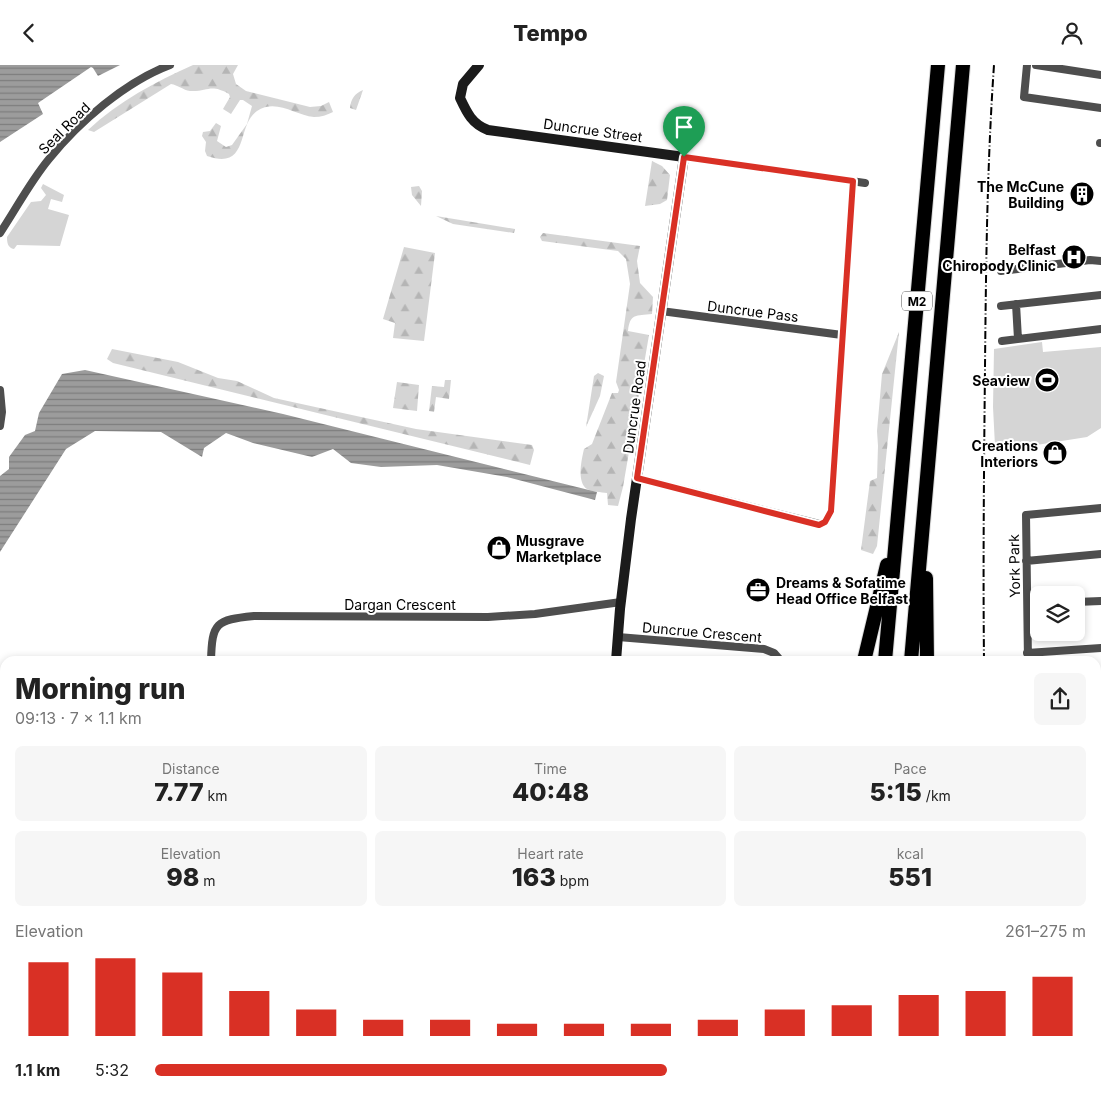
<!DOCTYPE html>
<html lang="en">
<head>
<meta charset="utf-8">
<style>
	body { margin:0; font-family:Inter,sans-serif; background:#f6f6f6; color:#222; height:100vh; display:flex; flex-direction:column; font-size:19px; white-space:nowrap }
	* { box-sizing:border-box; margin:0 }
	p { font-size:16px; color:#767676 }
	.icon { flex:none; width:28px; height:28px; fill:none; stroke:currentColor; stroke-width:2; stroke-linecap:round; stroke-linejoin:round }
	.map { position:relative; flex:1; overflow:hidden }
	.details { position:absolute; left:0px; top:591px; width:1101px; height:444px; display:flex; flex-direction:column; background:#fff; border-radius:15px 15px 0 0; box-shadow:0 2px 8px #0003 }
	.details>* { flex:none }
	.tools { position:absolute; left:1030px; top:521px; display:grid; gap:10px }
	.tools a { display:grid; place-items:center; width:55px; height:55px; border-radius:8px; background:#fff; box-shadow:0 2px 8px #0003; font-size:25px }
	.pin { position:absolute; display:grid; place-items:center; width:42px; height:42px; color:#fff; margin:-51px -21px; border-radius:50% 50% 50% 0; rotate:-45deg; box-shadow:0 0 5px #0007 }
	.pin .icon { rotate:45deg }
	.round { display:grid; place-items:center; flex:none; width:52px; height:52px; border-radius:8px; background:#f6f6f6 }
	.headline { display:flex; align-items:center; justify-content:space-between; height:85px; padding:0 15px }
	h1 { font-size:28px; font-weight:800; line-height:38px }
	.metrics { display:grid; grid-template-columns:repeat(3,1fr); gap:8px; height:85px; padding:5px 15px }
	.metrics div { display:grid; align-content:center; border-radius:8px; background:#f6f6f6; text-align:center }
	.metrics b { font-size:25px; font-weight:800 }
	.metrics small { font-size:14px; font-weight:400 }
	.metrics p { font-size:14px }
	.chart { height:140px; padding:10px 15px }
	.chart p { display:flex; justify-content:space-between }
	.chart svg { width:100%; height:90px; margin-top:5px; stroke:#d93025; stroke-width:6 }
	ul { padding:0 15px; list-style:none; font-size:16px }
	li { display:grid; grid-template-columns:80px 60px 1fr; align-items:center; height:38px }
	li i { height:12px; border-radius:6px; background:#d93025 }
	header { display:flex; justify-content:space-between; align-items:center; height:65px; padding:0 15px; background:#fff; font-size:22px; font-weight:800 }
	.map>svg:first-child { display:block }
</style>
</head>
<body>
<header><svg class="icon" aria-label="back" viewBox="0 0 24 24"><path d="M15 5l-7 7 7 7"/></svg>Tempo<svg class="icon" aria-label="person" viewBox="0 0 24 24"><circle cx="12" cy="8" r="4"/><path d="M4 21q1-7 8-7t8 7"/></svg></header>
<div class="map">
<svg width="1101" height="1034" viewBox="0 0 1101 1034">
	<defs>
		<pattern id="forest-firs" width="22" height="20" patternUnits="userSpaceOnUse" patternTransform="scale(1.25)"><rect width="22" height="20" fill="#d5d5d5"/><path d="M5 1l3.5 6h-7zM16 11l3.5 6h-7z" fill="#b5b5b5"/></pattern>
		<pattern id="water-rules" width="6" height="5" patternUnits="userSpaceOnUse" patternTransform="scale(1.25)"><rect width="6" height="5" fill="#9c9c9c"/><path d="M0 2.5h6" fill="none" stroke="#7d7d7d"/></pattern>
	</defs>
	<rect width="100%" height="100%" fill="#fff"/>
	<path fill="#d5d5d5" d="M43,119L64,130L62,137L51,134L48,144L69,150L60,181L17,180L14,184C8,183 7,178 7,172L31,137L41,136L46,130L41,123Z
		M1042,277L1043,287L1101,282V363L1087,372L1030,381L1029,377L995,381L993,342L994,284Z
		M420,1030H443L444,1034H418Z"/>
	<path fill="url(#forest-firs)" d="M193,0H238L233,9L236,19L246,26L310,42L321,41L329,37L333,47C327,50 321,52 314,52C295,50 276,33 257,46C236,60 250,106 207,91L205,86L206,77L202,71L203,67L210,66L216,58L221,61L217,76L226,82L232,80L247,59L252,41L243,35H240L231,49L223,44L230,32L229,29C210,18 208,27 190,26C183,25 178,20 171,19L94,67L88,65C119,36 155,17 193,0Z
		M363,25L356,45L350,43C351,34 354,29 363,25Z
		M652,96L662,101L670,110L667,135L660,139L645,141Z
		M419,121L422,126L421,141L412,130L411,122Z
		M436,151L515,164L514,168L453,159Z
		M543,168L640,181L637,196L640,218L653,232L652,249C636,251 630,248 628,266L649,270L623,422L618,441L608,440L607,428C601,427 592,427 587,424C576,417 582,393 584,384L592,379L612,328H618L619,325L616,317L630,219L626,194L618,186L542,176L540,172Z
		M404,182L435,188L424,276L393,273L395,258L383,254Z
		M899,267L877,481L873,489L861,485L870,416L877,413L878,381L877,366L882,309Z
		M112,284L178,297L218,313L237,316L274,333L416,364L532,380L534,385L530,400L113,298L107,294Z
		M598,308L604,311L600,331L586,362L594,311Z
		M445,315H451L449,334L436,332L434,347L429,346L432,321L444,322Z
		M397,317L419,320L417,346L393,343Z
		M1101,916V942L1096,957V928Z
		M1096,983L1101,984V1034H1099L1096,1023Z
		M781,1030H838V1034H782Z
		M941,1030H978V1034H941Z
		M1032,1030H1080V1034H1030Z"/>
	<path fill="url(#water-rules)" d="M0,0H120L98,11L93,3L91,2L38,38L43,49L0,77Z
		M85,305L283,349L597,427L595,435L507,412L437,400L381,402L351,398L333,384L312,392L253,378L226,368L204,383L202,392L161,367L95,366L66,384L0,487V411L9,404V392L25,370L35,366L39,348L62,309Z
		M0,913H5V1030H80V1034H0Z"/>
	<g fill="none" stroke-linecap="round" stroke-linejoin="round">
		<defs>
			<path id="primary" d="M1096,906L1101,895
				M1090,1030L1091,1034"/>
			<path id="highway" d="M926,513L927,596
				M864,596L887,500
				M885,596L938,0
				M911,596L963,0
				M850,1030V1034
				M877,1030L878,1034
				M901,1030V1034
				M931,1030V1034"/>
		</defs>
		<use href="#primary" stroke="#dbdbdb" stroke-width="14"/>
		<use href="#highway" stroke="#dbdbdb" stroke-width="16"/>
		<path stroke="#4e4e4e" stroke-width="8" d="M1027,0L1024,32L1101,43
			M1036,0L1101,10
			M1100,78H1101
			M684,92L865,118
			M0,168C16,144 30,117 49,94C79,57 125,17 170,0
			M1001,206L1090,195L1101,196
			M1016,239L1018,274
			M1001,241L1101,230
			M661,246L842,270
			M1002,276L1101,264
			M0,325L2,347L0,361
			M637,413L819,459L825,457L831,446L853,116
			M1026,496L1101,489
			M1076,537L1101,536
			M1028,541L1039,540
			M618,572L764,584L774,588L781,596
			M1027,588L1101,583
			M211,596C212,557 216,555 254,551L488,552L535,549L621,537
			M1028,596L1026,450L1101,443
			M1096,629H1101
			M1096,820L1101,821"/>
		<path stroke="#1b1b1b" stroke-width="10" d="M479,0L463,19L460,33C467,48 472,59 488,65L684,92L631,454L620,544L616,596
			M0,890H5
			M0,906H5
			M1009,1034L1010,1030
			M1022,1034L1024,1030"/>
		<use href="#primary" stroke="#000" stroke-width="11"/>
		<use href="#highway" stroke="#000" stroke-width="14"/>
		<path stroke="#000" stroke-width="2" stroke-dasharray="8 2.5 1 2.5" stroke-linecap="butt" d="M984,596C983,498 984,400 985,302C986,201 987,101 994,0
			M988,1034V1030"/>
	</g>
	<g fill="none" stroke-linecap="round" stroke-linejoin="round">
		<defs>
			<path id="route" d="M684,92L853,116L831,446L825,457L819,460L637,413Z"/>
		</defs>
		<use href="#route" stroke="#fff" stroke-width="10"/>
		<use href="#route" stroke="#d93025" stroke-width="6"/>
	</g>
	<defs>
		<symbol id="building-disc" viewBox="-11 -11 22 22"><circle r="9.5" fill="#000" stroke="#fff"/><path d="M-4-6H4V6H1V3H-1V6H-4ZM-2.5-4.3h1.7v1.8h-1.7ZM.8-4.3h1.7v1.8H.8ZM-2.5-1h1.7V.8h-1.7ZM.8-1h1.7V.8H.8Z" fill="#fff"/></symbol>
		<symbol id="hospital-disc" viewBox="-11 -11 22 22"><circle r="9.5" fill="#000" stroke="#fff"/><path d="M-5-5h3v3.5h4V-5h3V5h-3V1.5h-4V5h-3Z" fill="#fff"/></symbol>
		<symbol id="stadium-disc" viewBox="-11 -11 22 22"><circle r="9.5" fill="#000" stroke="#fff"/><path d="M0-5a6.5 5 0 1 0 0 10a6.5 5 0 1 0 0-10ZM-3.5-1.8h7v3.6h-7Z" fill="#fff"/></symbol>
		<symbol id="shop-disc" viewBox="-11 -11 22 22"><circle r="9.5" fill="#000" stroke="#fff"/><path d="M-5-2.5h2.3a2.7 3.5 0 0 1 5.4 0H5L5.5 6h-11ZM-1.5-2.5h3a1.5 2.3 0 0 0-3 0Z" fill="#fff"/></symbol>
		<symbol id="office-disc" viewBox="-11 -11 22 22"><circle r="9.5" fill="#000" stroke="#fff"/><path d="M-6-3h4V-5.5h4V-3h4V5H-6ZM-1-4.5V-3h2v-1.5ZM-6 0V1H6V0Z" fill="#fff"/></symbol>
	</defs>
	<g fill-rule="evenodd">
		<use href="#building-disc" x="1068" y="115" width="28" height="28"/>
		<use href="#hospital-disc" x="1060" y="178" width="28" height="28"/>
		<use href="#stadium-disc" x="1033" y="301" width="28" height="28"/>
		<use href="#shop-disc" x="1041" y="374" width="28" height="28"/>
		<use href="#shop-disc" x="485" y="469" width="28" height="28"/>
		<use href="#office-disc" x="744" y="511" width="28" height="28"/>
	</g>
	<g text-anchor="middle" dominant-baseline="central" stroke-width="4" stroke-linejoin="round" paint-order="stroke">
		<rect fill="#fff" stroke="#4c4c4c" stroke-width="1" x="902" y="226.5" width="30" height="19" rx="4"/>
		<g font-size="12" font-weight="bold" fill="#000">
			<text x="917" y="236">M2</text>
		</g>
		<g font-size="14" fill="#000" stroke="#fff">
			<text transform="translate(64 63) rotate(-45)">Seal Road</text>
			<text transform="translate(593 65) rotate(8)">Duncrue Street</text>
			<text transform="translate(753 246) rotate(7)">Duncrue Pass</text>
			<text transform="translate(634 342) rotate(-82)">Duncrue Road</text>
			<text transform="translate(1014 501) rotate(-91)">York Park</text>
			<text x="400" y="539">Dargan Crescent</text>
			<text transform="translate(702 567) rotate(5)">Duncrue Crescent</text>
		</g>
		<g font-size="14" font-weight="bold" fill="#000" stroke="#fff" text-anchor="end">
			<text x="1064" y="121">The McCune<tspan x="1064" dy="16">Building</tspan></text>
			<text x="1056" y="184">Belfast<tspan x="1056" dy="16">Chiropody Clinic</tspan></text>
			<text x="1030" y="315">Seaview</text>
			<text x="1038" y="380">Creations<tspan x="1038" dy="16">Interiors</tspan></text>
			<text x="516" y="475" text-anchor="start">Musgrave<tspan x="516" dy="16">Marketplace</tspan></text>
			<text x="776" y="517" text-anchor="start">Dreams &amp; Sofatime<tspan x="776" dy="16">Head Office Belfast</tspan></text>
		</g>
	</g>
</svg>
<div class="tools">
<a><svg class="icon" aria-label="layers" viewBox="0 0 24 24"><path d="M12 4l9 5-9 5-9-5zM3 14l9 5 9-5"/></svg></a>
</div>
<div class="pin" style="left:684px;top:92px;background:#1e9e55"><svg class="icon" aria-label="arrive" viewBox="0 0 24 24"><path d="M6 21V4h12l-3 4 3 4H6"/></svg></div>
<section class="details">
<div class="headline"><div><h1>Morning run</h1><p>09:13 · 7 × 1.1 km</p></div><a class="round"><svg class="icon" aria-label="share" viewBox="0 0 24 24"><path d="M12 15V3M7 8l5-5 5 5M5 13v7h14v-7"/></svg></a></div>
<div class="metrics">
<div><p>Distance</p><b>7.77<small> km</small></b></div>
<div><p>Time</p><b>40:48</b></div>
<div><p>Pace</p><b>5:15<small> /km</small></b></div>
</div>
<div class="metrics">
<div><p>Elevation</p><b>98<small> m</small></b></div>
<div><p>Heart rate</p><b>163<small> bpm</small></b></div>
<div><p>kcal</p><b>551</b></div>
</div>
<div class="chart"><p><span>Elevation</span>261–275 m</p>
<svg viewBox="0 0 160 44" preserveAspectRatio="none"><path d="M5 44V8M15 44V6M25 44V13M35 44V22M45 44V31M55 44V36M65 44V36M75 44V38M85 44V38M95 44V38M105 44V36M115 44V31M125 44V29M135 44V24M145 44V22M155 44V15"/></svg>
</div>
<ul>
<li><b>1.1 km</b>5:32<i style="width:55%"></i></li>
</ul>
</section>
</div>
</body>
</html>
